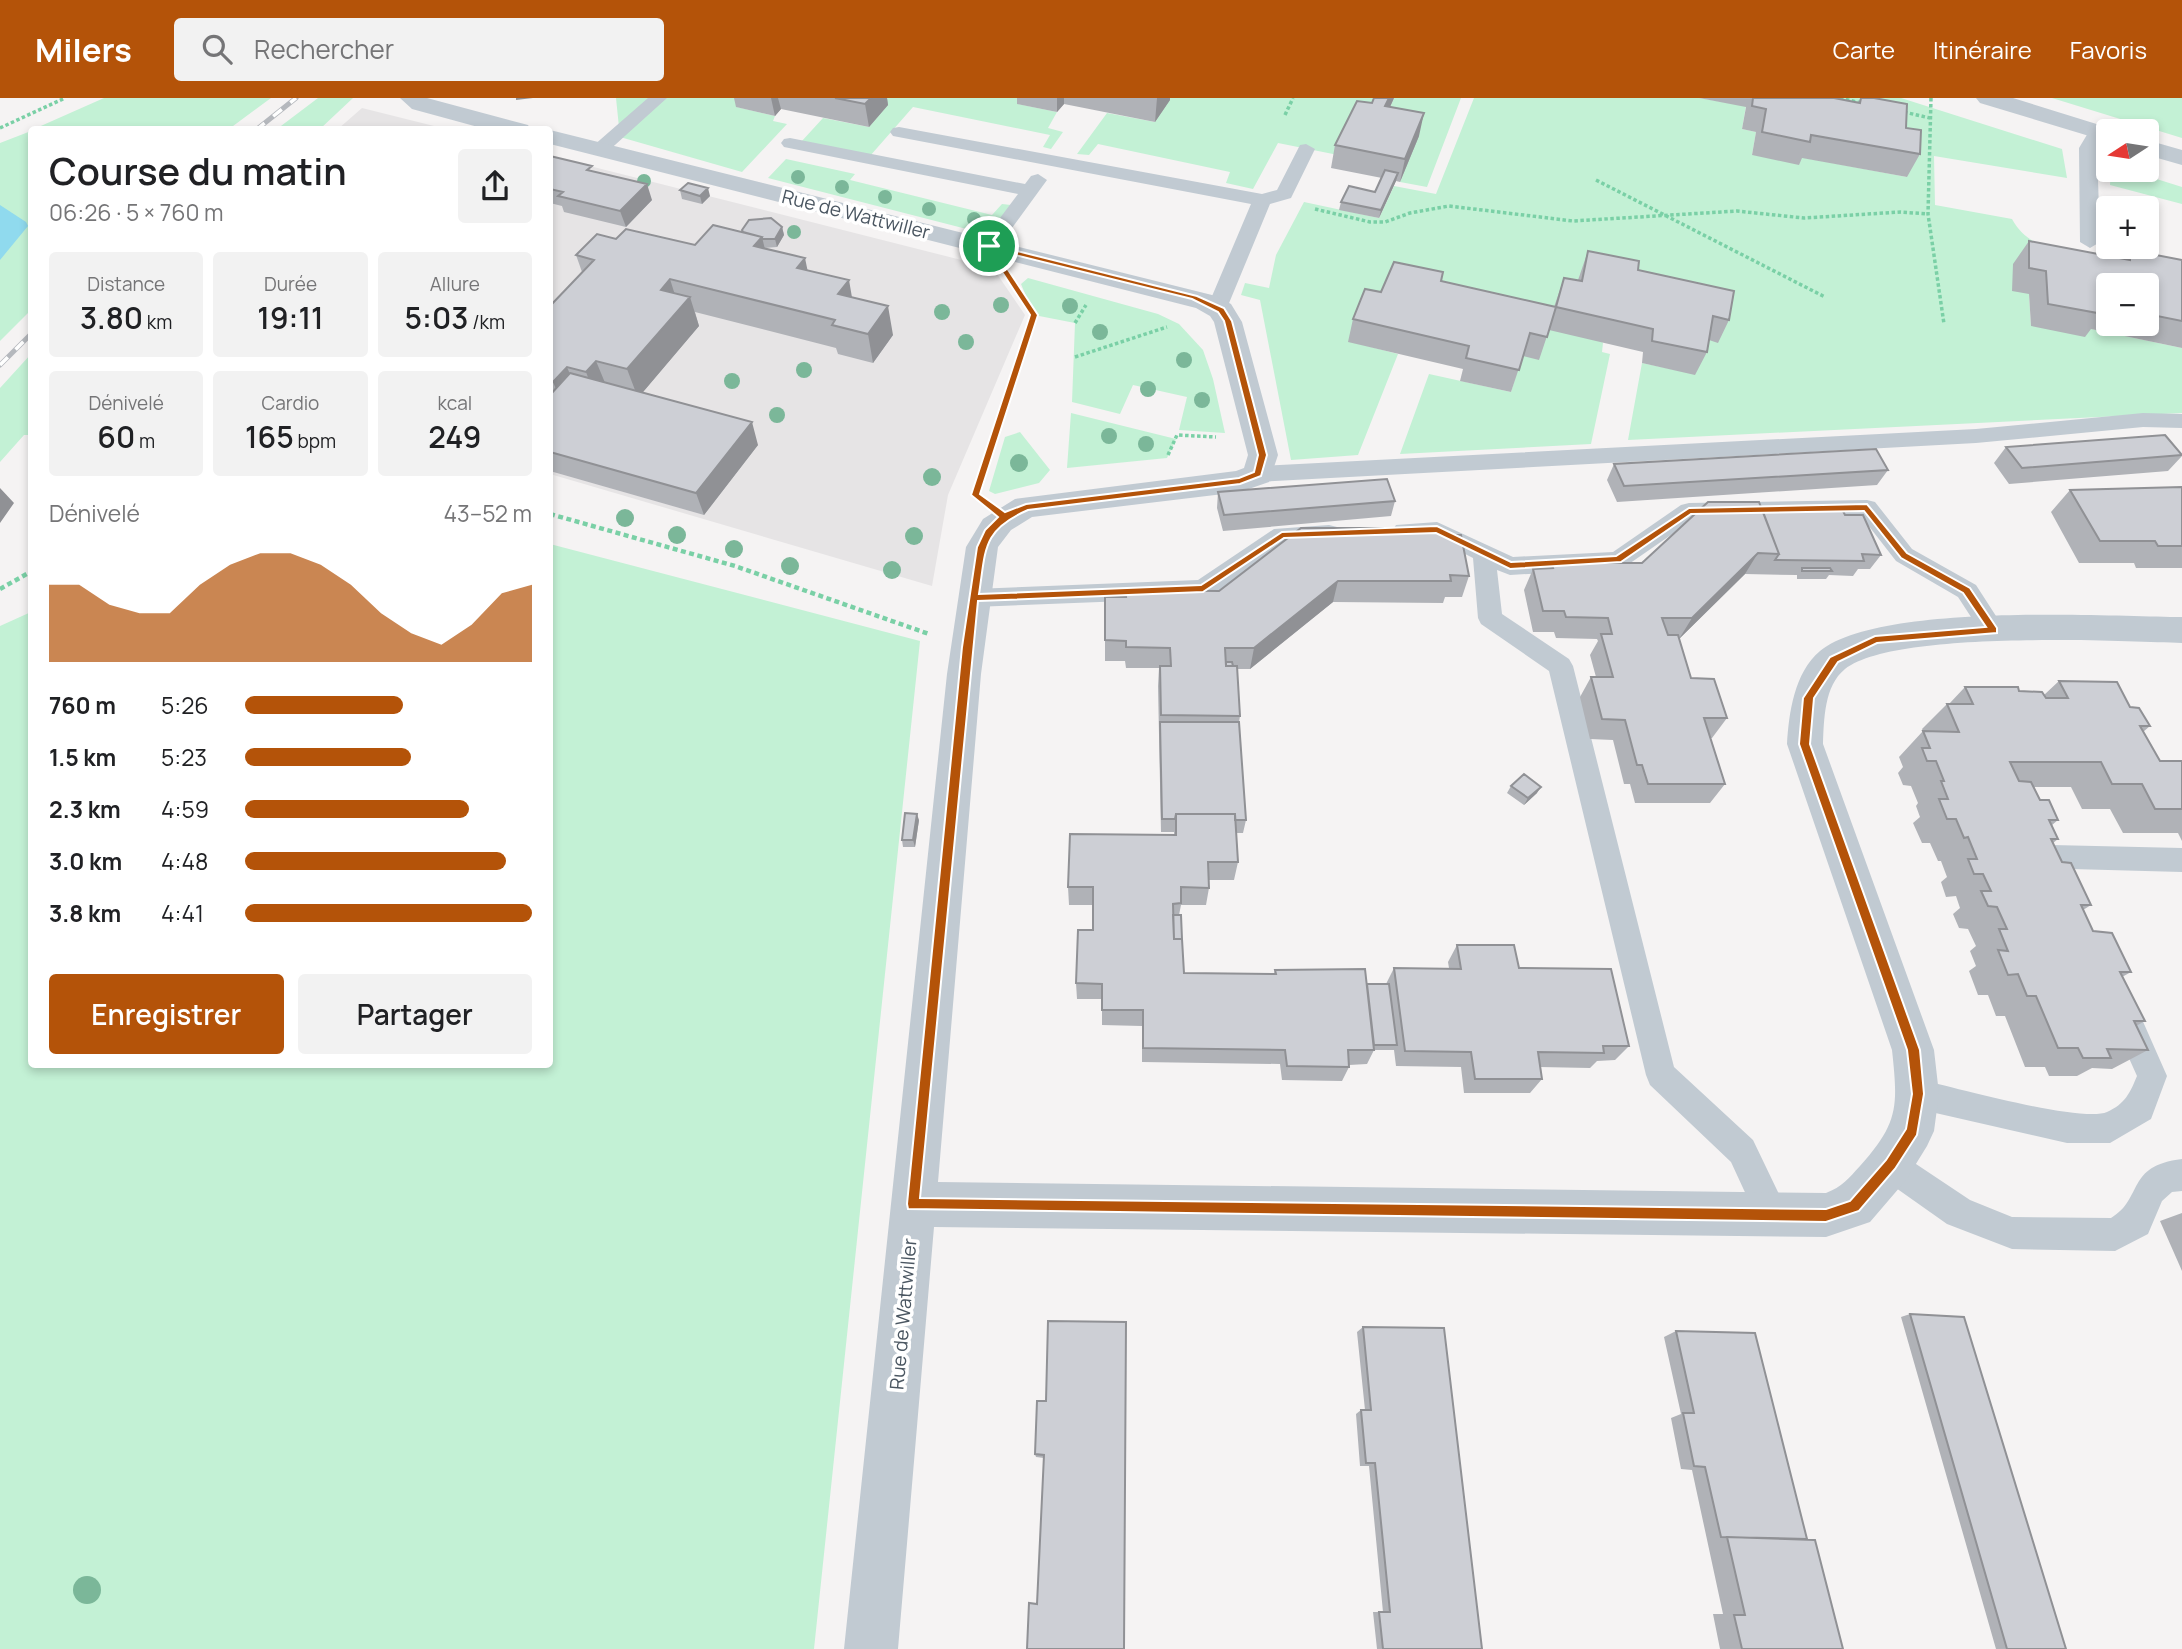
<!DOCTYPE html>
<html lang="fr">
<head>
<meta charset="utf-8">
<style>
	body { margin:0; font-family:Manrope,sans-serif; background:#f2f2f2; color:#202124; height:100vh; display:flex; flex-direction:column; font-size:26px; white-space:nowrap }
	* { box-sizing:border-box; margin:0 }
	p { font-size:23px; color:#757577 }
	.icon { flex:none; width:38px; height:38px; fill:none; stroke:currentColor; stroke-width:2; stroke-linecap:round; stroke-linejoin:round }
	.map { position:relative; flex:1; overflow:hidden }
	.side { position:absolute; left:28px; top:28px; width:525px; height:942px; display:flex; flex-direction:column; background:#fff; border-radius:7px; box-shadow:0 4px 10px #0003 }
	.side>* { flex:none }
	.needle { width:46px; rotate:258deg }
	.buttons { position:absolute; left:2096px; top:21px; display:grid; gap:14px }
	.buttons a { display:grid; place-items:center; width:63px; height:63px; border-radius:7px; background:#fff; box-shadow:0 4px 10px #0003; font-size:35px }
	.pin { position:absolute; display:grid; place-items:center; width:60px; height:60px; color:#fff; margin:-30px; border:4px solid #fff; border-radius:50%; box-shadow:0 2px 7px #0007 }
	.round { display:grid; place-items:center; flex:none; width:74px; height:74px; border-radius:7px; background:#f2f2f2 }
	.overview { display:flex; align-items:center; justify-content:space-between; height:119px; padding:0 21px }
	h1 { font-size:38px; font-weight:600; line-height:52px }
	.figures { display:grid; grid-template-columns:repeat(3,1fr); gap:10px; height:119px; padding:7px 21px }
	.figures div { display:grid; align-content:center; border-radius:7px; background:#f2f2f2; text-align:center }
	.figures b { font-size:30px; font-weight:600 }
	.figures small { font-size:19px; font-weight:400 }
	.figures p { font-size:19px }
	.chart { height:196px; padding:14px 21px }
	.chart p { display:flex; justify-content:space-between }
	.chart svg { width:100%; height:126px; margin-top:7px; fill:#b45309; opacity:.7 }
	.cta { display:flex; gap:14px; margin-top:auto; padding:14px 21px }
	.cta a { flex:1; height:80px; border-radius:7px; background:#b45309; color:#fff; font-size:28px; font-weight:600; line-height:80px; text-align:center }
	.cta a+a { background:#f2f2f2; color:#202124 }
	ul { padding:0 21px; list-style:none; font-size:23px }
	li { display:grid; grid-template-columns:112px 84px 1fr; align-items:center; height:52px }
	li i { height:18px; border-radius:9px; background:#b45309 }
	header { display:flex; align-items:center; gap:42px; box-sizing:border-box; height:98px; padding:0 35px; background:#b45309; color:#fff }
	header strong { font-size:33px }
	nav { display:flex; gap:38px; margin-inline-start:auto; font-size:24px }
	.search { width:490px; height:63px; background:#f2f2f2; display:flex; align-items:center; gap:18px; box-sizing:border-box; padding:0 24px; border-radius:7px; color:#757577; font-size:26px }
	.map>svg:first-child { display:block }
</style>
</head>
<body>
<header>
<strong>Milers</strong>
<div class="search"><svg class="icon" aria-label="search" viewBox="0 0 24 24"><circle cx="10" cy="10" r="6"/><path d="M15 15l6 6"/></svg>Rechercher</div>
<nav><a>Carte</a><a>Itinéraire</a><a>Favoris</a></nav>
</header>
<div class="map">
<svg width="2182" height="1551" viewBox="0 0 2182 1551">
	<rect width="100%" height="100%" fill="#f5f3f3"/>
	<path fill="#e6e4e5" d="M362,10L446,31H338Z
		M550,58L993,170L1025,217L948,397L932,488L550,376Z"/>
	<path fill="#c3f1d5" d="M104,0H271L229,31H34Z
		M318,0H353L320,31H277Z
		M616,0H746L737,9L775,18L773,23L787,26L742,74L620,39Z
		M880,0H1022L1018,6L1057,14L1048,30L1063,34L1051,51L1043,49L1050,37L913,9L870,58L801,44L823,20L869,29Z
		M1157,0H1380L1338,57L1278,45L1253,91L1226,85L1230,74L1098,46L1089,57L1077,56L1107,15L1155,24Z
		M1394,0H1461L1427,89L1400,84L1418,38L1380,31Z
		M1474,0H1699L1746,8L1742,31L1756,34L1752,57L1800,59L1907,79L1834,17L1836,0H1901L2062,51L2067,80L1934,58L1935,107L2012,121C2021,137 2031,143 2048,150L2029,196L2031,228L2087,230L2182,250V315L1628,342L1642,265L1695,276L1580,176L1574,206L1603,245L1602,254L1610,256L1591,346L1400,356L1429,276L1511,294L1522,257L1547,232L1348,243L1398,256L1358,357L1291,362L1260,202L1241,197L1245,185L1269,190L1276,157L1304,104L1379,120L1394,88L1436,96Z
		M2052,0H2182V40Z
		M31,33V212L0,243V45Z
		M786,61L855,76L850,82L992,117L1002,106L1011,107L990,137L768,80Z
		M2111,72H2128L2182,89V106L2110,87Z
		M1028,180L1158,216L1179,226L1203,252L1213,281L1225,335L1179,332L1187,299L1133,287L1120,316L1072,304L1075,225L1034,217L1021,186Z
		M31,256V337H24L0,364V290Z
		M1071,315L1176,341L1167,360L1067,370Z
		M1020,334L1050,372L1039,385L995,396L989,393L1005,339Z
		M550,446L920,543L814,1551H0V528L31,514L32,966H550Z"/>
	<path fill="#90daee" d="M0,107L26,124L28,128L0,162Z"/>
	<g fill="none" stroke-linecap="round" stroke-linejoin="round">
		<path stroke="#7ad0a6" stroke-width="3.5" stroke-dasharray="3.5 2.5" stroke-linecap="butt" d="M1840,0L1861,5
			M1931,0L1928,116L1944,226
			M1904,14L1930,20
			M1285,17L1293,0
			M0,30L65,0
			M1596,82L1825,199
			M1315,111L1370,124H1385L1410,115L1449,108L1573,123L1737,113L1804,120L1901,114L1928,116
			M1075,225L1086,207
			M1075,259L1167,229
			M1168,357L1177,337L1216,339
			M978,387L1034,217L1018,192"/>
		<path stroke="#7ad0a6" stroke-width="4.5" stroke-dasharray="5 3.5" stroke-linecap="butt" d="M976,394L979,385
			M550,416L735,468L929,536
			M0,491L32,473"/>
		<path fill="#c1cad2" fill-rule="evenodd" d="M648,0H667L605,56H593L590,52L593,48Z
			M899,29L1262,96L1277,92L1300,47L1306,46L1315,51L1291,100L1270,106L1227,210L1224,214H1210L1207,210L1251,106L893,38L890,34L893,30Z
			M2097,29L2106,34L2097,50L2100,144L2090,150L2080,144L2079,50L2091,30Z
			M790,40L1025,86L1031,78L1038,76L1047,82L996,152L989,154L979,148L1018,96L784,49L781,45L784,41Z
			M2143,315L2182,316V330L2143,329L1976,345L1258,384L1250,381L1247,376L1250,371L1258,368L1976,331Z
			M1867,402L1875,404L1912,451L1976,487L2005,532L2002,539L1993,541L1984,539L1958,499L1896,463L1861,418L1694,421L1626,468L1618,471L1510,477L1497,472L1502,516L1569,561L1573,568L1674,969L1753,1042L1789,1117L1785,1129L1773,1133L1761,1129L1731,1064L1650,987L1646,977L1549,573L1481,526L1478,520L1473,460L1434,440L1396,439L1392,433L1396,427L1437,424L1513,459L1613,454L1681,407L1689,405Z
			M1329,427L1337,429L1341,435L1337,441L1287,445L1212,497L1203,500L974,509L965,506L962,500L965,494L974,491L1198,482L1274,431Z
			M2052,747L2182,750V774L2071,771L2079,788L2075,797L2065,800L2055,797L2038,759L2042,751Z
			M2126,906L2137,910L2167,978L2151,1021L2110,1045H2067L1918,1011L1907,1006L1902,996L1907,986L1918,981C1952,989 2082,1025 2107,1014C2125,1006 2130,995 2137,978L2111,920L2115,910Z
			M1890,1051L1901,1056L1970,1102L2012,1119L2111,1120C2144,1100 2125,1068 2182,1061V1093L2172,1094L2162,1103L2148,1136L2115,1153L2012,1151L1947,1126L1879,1078L1874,1067L1879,1056Z"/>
		<path fill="#c1cad2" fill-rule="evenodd" d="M400,0H427L528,27L531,32H489L412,11Z
			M1976,0H2013L2119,33H2109V44L1980,5Z
			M550,32L1216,198L1231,206L1242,224L1278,357L1269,384L1240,394L1032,419L1011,432L998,449L981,576L938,1084L1826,1095C1842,1089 1849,1080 1860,1068C1899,1025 1898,1008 1892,952L1787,646C1789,615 1794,575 1820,553C1879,505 2103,518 2182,519V545C2114,543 1894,532 1845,571C1824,588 1824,622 1823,646L1934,952L1939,996L1934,1033L1927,1048L1906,1082L1870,1124L1826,1139L934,1129L898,1551H844L947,576L966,449L983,421L1015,401L1236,373L1244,370L1248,357L1214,224L1210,218L1196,210L550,46Z
			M2147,42L2182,52V67L2147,57Z"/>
		<defs>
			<path id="rail" d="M256,32L296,0
				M0,267L32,235"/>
		</defs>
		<use href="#rail" stroke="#b5b8bd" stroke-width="5"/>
		<use href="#rail" stroke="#fff" stroke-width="3.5" stroke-dasharray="11" stroke-linecap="butt"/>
	</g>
	<g fill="#7bb799">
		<circle cx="798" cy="79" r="7"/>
		<circle cx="644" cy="83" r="7"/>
		<circle cx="842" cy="89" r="7"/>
		<circle cx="885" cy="99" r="7"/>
		<circle cx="929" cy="111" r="7"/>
		<circle cx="974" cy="121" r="7"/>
		<circle cx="794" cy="134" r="7"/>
		<circle cx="1001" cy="207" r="8"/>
		<circle cx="1070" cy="208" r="8"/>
		<circle cx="942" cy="214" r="8"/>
		<circle cx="1100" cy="234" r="8"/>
		<circle cx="966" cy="244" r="8"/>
		<circle cx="1184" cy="262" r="8"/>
		<circle cx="804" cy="272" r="8"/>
		<circle cx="732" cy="283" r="8"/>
		<circle cx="1148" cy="291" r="8"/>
		<circle cx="1202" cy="302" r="8"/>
		<circle cx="777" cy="317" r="8"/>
		<circle cx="1109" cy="338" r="8"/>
		<circle cx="1146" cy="346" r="8"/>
		<circle cx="1019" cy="365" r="9"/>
		<circle cx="932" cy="379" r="9"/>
		<circle cx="625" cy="420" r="9"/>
		<circle cx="677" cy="437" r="9"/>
		<circle cx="914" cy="438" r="9"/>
		<circle cx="734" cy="451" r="9"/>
		<circle cx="790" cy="468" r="9"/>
		<circle cx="892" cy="472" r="9"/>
		<circle cx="87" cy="1492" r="14"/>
	</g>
	<path fill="#b0b2b7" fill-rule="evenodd" d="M734,0H887L888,7L869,29L781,11L775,18L736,9Z
		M1017,0H1170V2L1155,24L1064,6L1057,14L1017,6Z
		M1394,0L1390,9L1419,38L1400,84L1396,83L1379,120L1339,112L1341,104L1375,94L1382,80L1331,70L1335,47L1372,5Z
		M1699,0H1834L1858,4L1861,0H1874L1906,30L1920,56L1907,79L1802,60L1799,67L1752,57L1756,34L1742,31L1746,9Z
		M550,58L594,74L652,102L626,129L564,114L562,108L550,105Z
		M680,92L710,98L702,106L682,101Z
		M782,129L784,137L777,149L764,150L765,151L807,172L852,199L893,237L873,265L838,256L836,250L695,214L699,228L642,295L758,347L704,417L550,373V208L582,174L576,157L616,141L695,147L742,134Z
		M2029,143L2123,161L2130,152L2182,162V250L2091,231L2085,239L2031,228L2029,196L2012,193L2013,166ZM2109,187H2147V226H2109Z
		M1588,153L1638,172L1729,222L1718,245L1709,242L1707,254L1695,277L1642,265L1643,254L1549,232L1539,262L1523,258L1511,294L1460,283L1463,271L1348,244L1353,221L1441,183L1554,209L1564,180L1578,182Z
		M2006,349L2182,358L2168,373L2009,386L1994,365Z
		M1614,366L1888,372L1877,387L1617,404L1607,382Z
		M2182,389V470H2136L2134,465H2079L2051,414L2070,392Z
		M1218,394L1395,403L1391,418L1223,433L1217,410Z
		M1762,411L1845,417L1881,457L1870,471H1858L1853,478L1829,477L1826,481H1797V477L1745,476L1679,541L1691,580L1727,620L1712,640H1710L1725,686L1710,705H1635L1630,686H1624L1613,642L1590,641L1580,599L1591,579H1596L1590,557L1598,543L1597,541L1556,540L1554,534H1533L1524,492L1533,471H1549L1551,465H1642Z
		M1442,437L1469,478L1462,499H1445L1443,505L1333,504L1250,571H1237L1240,618L1239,624L1246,722L1243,735H1236L1238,764L1234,782H1209V790L1206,807H1181L1179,817L1184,875L1274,876L1275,872L1367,886H1386L1394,870H1449L1448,864L1457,847L1519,870L1629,948L1615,962L1597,963L1590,970L1540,969L1542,981L1530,995H1464L1461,969L1396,968L1394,952H1374L1367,966L1349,967V969L1342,983L1282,982L1280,966L1142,964V928L1102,927V901H1077L1076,885L1093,832V807H1069L1068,789L1174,737V734H1161L1158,588L1159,570H1126L1125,563H1105V499H1125V492L1219,493Z
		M2059,583L2130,609L2150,628L2143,634L2160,663H2182V743L2178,735H2123L2110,711H2082L2071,689H2034L2040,702L2058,722L2052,727L2058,741L2053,745L2062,764L2091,807L2083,812L2093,833L2131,874L2122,879L2145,923L2136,928L2148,952L2112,971L2092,970L2077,978H2049L2045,969H2025L2005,918H1996L1988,897H1978L1969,873L1976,868L1970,853L1976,848L1968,831L1959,830L1953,816L1960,810L1956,798L1946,799L1941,784L1947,779L1941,763H1938L1930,745H1922L1913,725L1920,719L1916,708L1918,705L1911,688L1903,687L1898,675L1903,669L1899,659L1923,633L1922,631L1947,606H1949L1965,589L2019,593L2044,597Z
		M1511,688L1537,695L1524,707L1507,695Z
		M919,722L915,749H903L902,742Z
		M2182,1115V1173L2160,1123Z
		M1910,1216L2066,1551H1996L1901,1219Z
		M1363,1229L1482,1551H1377L1373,1514H1383L1369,1368H1360L1356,1316L1361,1312H1365L1357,1234Z
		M1676,1233L1807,1441L1843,1551H1720L1713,1516H1723L1692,1372L1681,1371L1671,1320L1681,1316L1664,1239Z
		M1037,1303L1124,1551L1037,1506L1044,1360L1036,1359L1035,1356Z"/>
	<path fill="#909195" d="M516,0H533L516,2Z
		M771,0H778L781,11L775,18Z
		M871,0H887L888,7L869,29L865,6Z
		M1057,0H1064V6L1057,14Z
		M1157,0H1170V2L1155,24Z
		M1389,0H1394L1380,31L1385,8Z
		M1424,15L1419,38L1400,84L1405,61Z
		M1398,75L1396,83L1379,120L1381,112Z
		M647,86L652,102L626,129L620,113Z
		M708,90L710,98L702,106L700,98Z
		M782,129L784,137L777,149L775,141Z
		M762,139L769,168L754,148Z
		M805,160L811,189L797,170Z
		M670,181L679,210L661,192Z
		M849,182L854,211L838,196Z
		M690,199L699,228L638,300L627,271Z
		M888,208L893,237L873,265L868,236Z
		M596,263L608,292L597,303L586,274Z
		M567,269L579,298L566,313L553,284Z
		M752,324L758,347L704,417L696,395Z
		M0,390L14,405L0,425Z
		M1758,455L1745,476L1679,541L1692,520Z
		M1338,483L1333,504L1250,571L1254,550Z
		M1541,689L1537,695L1524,707L1528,700Z
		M917,716L919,722L915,749L913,742Z"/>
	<path fill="#cdcfd5" stroke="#909195" stroke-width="2" d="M835,0H871L865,6Z
		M1374,0H1389L1385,8L1424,15L1405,61L1335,47L1357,3L1372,5Z
		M1753,0H1834L1860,5L1861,0H1874L1907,6L1906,30L1921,32L1920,56L1811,37L1810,44L1762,34L1766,11L1752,8Z
		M550,58L592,68L587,72L647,86L620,113L558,98L563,94L550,91Z
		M1385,72L1398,75L1381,112L1341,104L1349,88L1375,94Z
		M688,85L708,90L700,98L680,92Z
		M771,120L782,129L775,141H763L762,139L743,134L742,132L749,122Z
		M713,127L762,139L754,148L805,160L797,170L849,182L838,196L888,208L868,236L832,227L835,222L670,181L661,192L690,199L627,271L596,263L586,274L567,269L553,284L550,283V208L594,162L576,157L597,136L616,141L626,131L695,147Z
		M2029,143L2130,162V152L2182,162V223L2147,216V187H2109V208H2105L2103,216L2048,206L2046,173L2029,170Z
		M1588,153L1639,163L1638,172L1734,193L1729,222L1713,218L1707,254L1652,243L1653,231L1556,209L1547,239L1530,235L1519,272L1466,260L1469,248L1353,221L1365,191L1381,194L1394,164L1443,174L1441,183L1556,209L1564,180L1582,183Z
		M570,275L752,324L696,395L550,354V297Z
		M2165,337L2182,357L2022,370L2006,349Z
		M1876,351L1888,372L1624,388L1614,366Z
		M1387,381L1395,403L1224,417L1218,394Z
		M2182,389V448H2158L2155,443H2100L2070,392Z
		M1708,404H1759L1779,456L1758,455L1692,520H1662L1668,537H1678L1691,580L1714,581L1727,620H1704L1725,686H1648L1642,667H1637L1625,622L1602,621L1591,579H1613L1601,536H1612L1608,520L1566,519L1564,513H1543L1533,471L1553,470L1551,465H1642Z
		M1762,411H1842L1845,417H1863L1881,457L1862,456L1864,463L1775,462L1779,456Z
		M1301,430H1440L1442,437H1461L1469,478L1450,477L1451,483H1338L1254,550H1225L1226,568H1237L1240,618L1161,617L1160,568H1171L1170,550L1126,549V543L1105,542V499H1126L1125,492L1219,493Z
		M1802,470H1830L1832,473H1802Z
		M1226,564H1232L1233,568H1226Z
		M2059,583L2117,584L2130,609L2139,610L2150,628H2140L2160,663H2182V711H2155L2142,686H2112L2101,664H2010L2019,683L2031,684L2040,702H2049L2058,722H2049L2058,741H2051L2062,764L2071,765L2091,807H2081L2093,833L2112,835L2131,874H2120L2145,923H2134L2148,952L2107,951L2111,960H2083L2078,950H2058L2036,898H2027L2018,876L2008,877L1998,852L2008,853L1999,831H2007L1997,809L1988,808L1981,793H1991L1983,776H1974L1968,761H1977L1968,739L1964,740L1956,721H1947L1939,701H1948L1941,683H1944L1936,663H1927L1922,650H1930L1923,633L1959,634L1947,606H1973L1965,589H2018L2019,593L2042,594L2046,600H2068Z
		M1160,624H1239L1246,722H1235V716H1176L1175,721H1162Z
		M1524,676L1541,689L1528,700L1511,688Z
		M905,715L917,716L913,742H902Z
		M1176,716H1235L1238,764H1208L1209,790L1181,789V805L1173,806L1174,841H1182L1184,875L1276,876L1275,872L1365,871L1374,952H1348L1349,969L1287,968L1285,952L1143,950V912H1102V886L1076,885L1078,832H1093V789H1068L1070,736L1176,737Z
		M1173,817H1181L1182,841H1174Z
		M1457,847H1514L1519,870L1611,871L1629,948H1603L1604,955L1538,954L1542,981H1475L1471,954L1405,953L1394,870L1461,871Z
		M1367,886H1389L1397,947H1374Z
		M1910,1216L1964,1219L2066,1551H2007Z
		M1048,1223L1126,1224L1124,1551H1027L1029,1505L1037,1506L1044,1357L1035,1356L1037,1303H1046Z
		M1363,1229L1444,1230L1482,1551H1383L1379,1514H1390L1375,1365H1366L1361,1312H1371Z
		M1676,1233L1755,1235L1807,1441L1721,1439L1705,1369L1694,1368L1683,1315H1694Z
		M1727,1439L1815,1442L1843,1551H1742L1734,1517H1745Z"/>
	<path fill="#b45309" stroke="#fff" stroke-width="2" fill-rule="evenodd" d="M989,146L1197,198L1224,210L1232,223L1267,357L1261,378L1240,386L1028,412C982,432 986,451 979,496L1201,487L1282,434L1437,428L1511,464L1616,458L1689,410L1867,406L1907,455L1970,490L1997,530V535L1877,545L1838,564L1814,600L1810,646L1920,952L1924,996L1917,1037L1895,1071L1859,1113L1826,1124L908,1111L907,1106L962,549L977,449L985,432L998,419L971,397L1030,217L985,148ZM995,152L1192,201L1218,214L1224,223L1258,357L1254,374L1239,380L1026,406L1005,414L980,396L1038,217ZM1864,413L1901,460L1963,495L1986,529L1875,538L1830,559L1803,600L1799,646L1907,952L1912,996L1906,1031L1886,1062L1850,1103L1826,1111L920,1100L978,503L1203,494L1284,440L1436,435L1510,471L1621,464L1691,416Z"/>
	<g text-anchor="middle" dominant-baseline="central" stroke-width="7" stroke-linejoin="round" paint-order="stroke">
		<g font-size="19" fill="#4a5661" stroke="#fff">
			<text transform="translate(856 116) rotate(14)">Rue de Wattwiller</text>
			<text transform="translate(903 1216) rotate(-85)">Rue de Wattwiller</text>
		</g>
	</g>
</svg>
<div class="buttons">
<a><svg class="needle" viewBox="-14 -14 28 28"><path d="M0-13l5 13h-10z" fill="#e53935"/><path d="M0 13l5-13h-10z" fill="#757577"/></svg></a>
<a>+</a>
<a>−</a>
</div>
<div class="pin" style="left:989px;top:148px;background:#1e9e55"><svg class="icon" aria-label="arrive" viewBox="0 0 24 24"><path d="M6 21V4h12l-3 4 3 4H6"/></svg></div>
<section class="side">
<div class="overview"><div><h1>Course du matin</h1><p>06:26 · 5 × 760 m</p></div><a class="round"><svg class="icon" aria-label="share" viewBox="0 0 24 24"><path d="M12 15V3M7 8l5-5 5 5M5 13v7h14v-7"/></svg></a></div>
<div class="figures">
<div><p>Distance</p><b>3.80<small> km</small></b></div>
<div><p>Durée</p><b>19:11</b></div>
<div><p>Allure</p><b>5:03<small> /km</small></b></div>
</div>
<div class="figures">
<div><p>Dénivelé</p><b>60<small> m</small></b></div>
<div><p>Cardio</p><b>165<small> bpm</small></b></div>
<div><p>kcal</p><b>249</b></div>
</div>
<div class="chart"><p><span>Dénivelé</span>43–52 m</p>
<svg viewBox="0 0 160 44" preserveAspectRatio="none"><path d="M0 44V17L10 17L20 24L30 27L40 27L50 17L60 10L70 6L80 6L90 10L100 17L110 27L120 34L130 38L140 31L150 20L160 17V44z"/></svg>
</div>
<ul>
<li><b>760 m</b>5:26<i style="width:55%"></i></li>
<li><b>1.5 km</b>5:23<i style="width:58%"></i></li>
<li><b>2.3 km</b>4:59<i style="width:78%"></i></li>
<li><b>3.0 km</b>4:48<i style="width:91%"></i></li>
<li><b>3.8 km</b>4:41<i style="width:100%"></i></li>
</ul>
<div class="cta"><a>Enregistrer</a><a>Partager</a></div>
</section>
</div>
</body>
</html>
